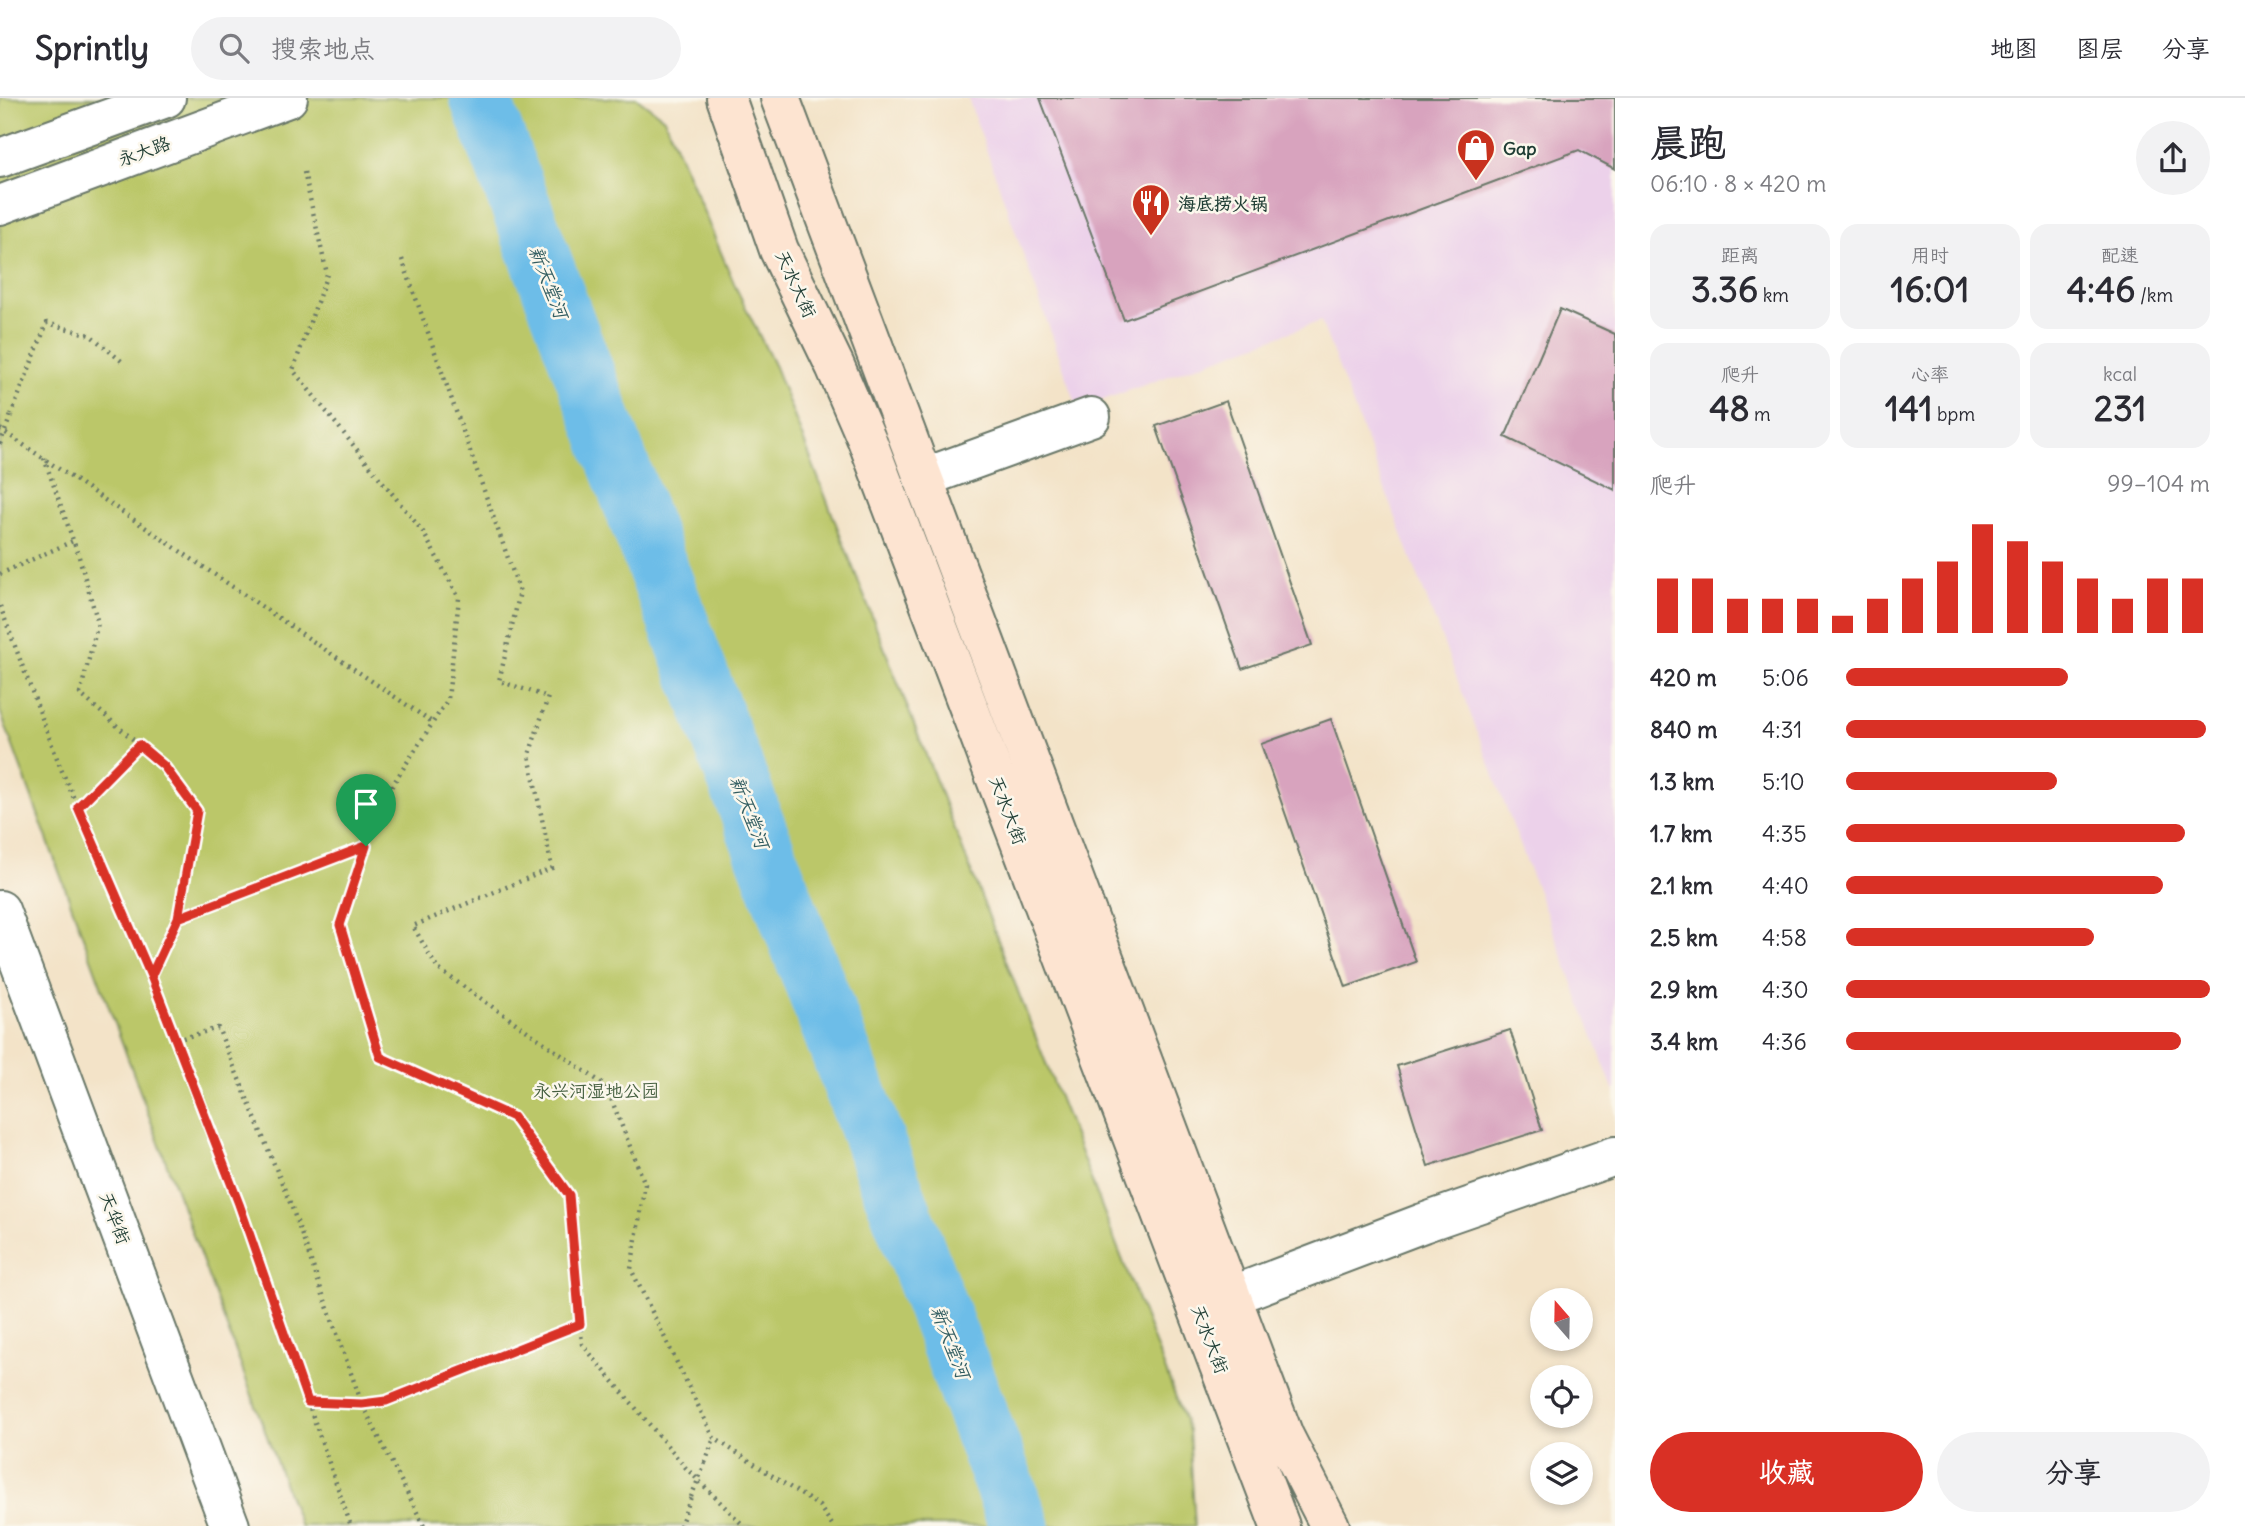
<!DOCTYPE html>
<html lang="zh">
<head>
<meta charset="utf-8">
<style>
	body { margin:0; font-family:Delius,"LXGW WenKai TC",sans-serif; background:#f2f2f3; color:#2b2b33; height:100vh; display:flex; flex-direction:column; font-size:26px; white-space:nowrap }
	* { box-sizing:border-box; margin:0 }
	p { font-size:23px; color:#7c7c81 }
	.icon { flex:none; width:38px; height:38px; fill:none; stroke:currentColor; stroke-width:2; stroke-linecap:round; stroke-linejoin:round }
	.map { position:relative; flex:1; overflow:hidden }
	.panel { display:flex; flex-direction:column; background:#fff; width:630px }
	.panel>* { flex:none }
	.needle { width:46px; rotate:340deg }
	.controls { position:absolute; left:1530px; top:1190px; display:grid; gap:14px }
	.controls a { display:grid; place-items:center; width:63px; height:63px; border-radius:50%; background:#fff; box-shadow:0 4px 10px #0003; font-size:35px }
	.pin { position:absolute; display:grid; place-items:center; width:60px; height:60px; color:#fff; margin:-72px -30px; border-radius:50% 50% 50% 0; rotate:-45deg; box-shadow:0 0 7px #0007 }
	.pin .icon { rotate:45deg }
	.round { display:grid; place-items:center; flex:none; width:74px; height:74px; border-radius:37px; background:#f2f2f3 }
	.headline { display:flex; align-items:center; justify-content:space-between; height:119px; padding:0 35px }
	h1 { font-size:38px; font-weight:800; line-height:52px }
	.figures { display:grid; grid-template-columns:repeat(3,1fr); gap:10px; height:119px; padding:7px 35px }
	.figures div { display:grid; align-content:center; border-radius:18px; background:#f2f2f3; text-align:center }
	.figures b { font-size:35px; font-weight:800 }
	.figures small { font-size:19px; font-weight:400 }
	.figures p { font-size:19px }
	.chart { height:196px; padding:14px 35px }
	.chart p { display:flex; justify-content:space-between }
	.chart svg { width:100%; height:126px; margin-top:7px; stroke:#d93025; stroke-width:6 }
	.primary-button { display:flex; gap:14px; margin-top:auto; padding:14px 35px }
	.primary-button a { flex:1; height:80px; border-radius:42px; background:#d93025; color:#fff; font-size:28px; font-weight:800; line-height:80px; text-align:center }
	.primary-button a+a { background:#f2f2f3; color:#2b2b33 }
	ul { padding:0 35px; list-style:none; font-size:23px }
	li { display:grid; grid-template-columns:112px 84px 1fr; align-items:center; height:52px }
	li i { height:18px; border-radius:9px; background:#d93025 }
	header { display:flex; align-items:center; gap:42px; box-sizing:border-box; height:98px; padding:0 35px; background:#fff; border-bottom:2px solid #e1e1e2 }
	header strong { font-size:33px }
	nav { display:flex; gap:38px; margin-inline-start:auto; font-size:24px }
	.search { width:490px; height:63px; background:#f2f2f3; display:flex; align-items:center; gap:18px; box-sizing:border-box; padding:0 24px; border-radius:38px; color:#7c7c81; font-size:26px }
	main { display:flex; flex:1; min-height:0 }
	.map>svg:first-child { display:block }
</style>
</head>
<body>
<header>
<strong>Sprintly</strong>
<div class="search"><svg class="icon" aria-label="search" viewBox="0 0 24 24"><circle cx="10" cy="10" r="6"/><path d="M15 15l6 6"/></svg>搜索地点</div>
<nav><a>地图</a><a>图层</a><a>分享</a></nav>
</header>
<main>
<div class="map">
<svg width="1615" height="1428" viewBox="0 0 1615 1428">
	<rect width="100%" height="100%" fill="#fbf7ec"/>
	<filter id="ink" filterUnits="userSpaceOnUse"><feTurbulence type="fractalNoise" baseFrequency=".0143" numOctaves="2"/><feDisplacementMap in="SourceGraphic" scale="14" xChannelSelector="R" yChannelSelector="G"/><feConvolveMatrix kernelMatrix="1 2 1 2 8 2 1 2 1" color-interpolation-filters="sRGB"/></filter>
	<filter id="wash" filterUnits="userSpaceOnUse"><feTurbulence type="fractalNoise" baseFrequency=".00686" numOctaves="4" result="noise"/><feDisplacementMap in="SourceGraphic" scale="28" xChannelSelector="R" yChannelSelector="G"/><feGaussianBlur stdDeviation="1.57" result="paint"/><feColorMatrix in="noise" values="0 0 0 0 0 0 0 0 0 0 0 0 0 0 0 0 0 1.4 0 .05"/><feComposite in="paint" operator="in"/></filter>
	<g filter="url(#wash)">
		<rect width="100%" height="100%" fill="#f3e3c8"/>
		<path fill="#ecd1ea" d="M968,0H1615V996L1321,223L1078,311Z"/>
		<path fill="#bbc769" stroke="#6d824e" stroke-width="2" d="M0,0H637L664,20L736,190L775,269L1189,1333L1195,1428H300L0,613Z"/>
		<g fill="none" stroke-linecap="round" stroke-linejoin="round">
			<path stroke="#6dbde8" stroke-width="61" d="M480,0L1020,1428"/>
		</g>
		<g id="blocks">
			<path fill="#d8a3be" d="M1040,0H1615V71L1579,52L1124,222Z
				M1560,211L1615,236V392L1505,339Z
				M1226,303L1312,547L1242,571L1156,328Z
				M1331,621L1416,864L1346,889L1261,646Z
				M1510,932L1542,1032L1428,1068L1397,968Z"/>
		</g>
	</g>
	<g filter="url(#ink)">
		<use href="#blocks" fill-opacity="0" stroke="#697768" stroke-width="2"/>
		<g fill="none" stroke-linecap="round" stroke-linejoin="round">
			<defs>
				<path id="minor" d="M923,380L1091,319
					M1233,1200L1231,1198L1423,1125L1615,1058"/>
				<path id="tertiary" d="M0,60L166,0
					M0,107L288,0
					M0,812L230,1428"/>
				<path id="secondary" d="M726,0L779,152L835,268L867,342L1280,1428
					M780,0L1284,1338L1330,1428"/>
			</defs>
			<use href="#minor" stroke="#697768" stroke-width="42"/>
			<use href="#tertiary" stroke="#697768" stroke-width="42"/>
			<use href="#secondary" stroke="#697768" stroke-width="42"/>
			<path stroke="#697768" stroke-width="4.5" stroke-dasharray="2 5" stroke-linecap="butt" d="M304,74L327,176L293,272L423,434L459,500L448,601L377,711L340,827L380,959L513,1019L569,1097L582,1246L686,1370L744,1428
				M402,161L520,494L499,583L548,599L529,657L552,770L413,828L437,870L606,988L645,1086L631,1171L714,1340L819,1408L833,1428
				M11,317L47,225L90,237L125,266
				M0,331L432,624
				M44,360L79,459L98,525L80,596L164,668L197,713L178,820L151,878
				M0,476L73,443
				M0,508L61,671L144,857L239,1106L351,1428
				M78,709L139,647
				M179,819L366,748
				M176,942L218,930L291,1107L362,1306L424,1428
				M308,1304L362,1306L386,1303L580,1226
				M705,1365L714,1340
				M680,1428L691,1399"/>
			<use href="#minor" stroke="#fff" stroke-width="38"/>
			<use href="#tertiary" stroke="#fff" stroke-width="38"/>
			<use href="#secondary" stroke="#fde4d1" stroke-width="38"/>
			<path stroke="#697768" stroke-width="4.5" stroke-dasharray="2 5" stroke-linecap="butt" d="M0,346L11,317
				M691,1399L705,1365"/>
		</g>
	</g>
	<g fill="none" stroke-linecap="round" stroke-linejoin="round" filter="url(#ink)">
		<defs>
			<path id="route" d="M366,748L178,820L151,878L78,709L139,647L164,668L197,713L178,820L151,878L239,1106L308,1304L362,1306L386,1303L580,1226L569,1097L513,1019L380,959L340,827L366,748"/>
		</defs>
		<use href="#route" stroke="#fff" stroke-width="14"/>
		<use href="#route" stroke="#d93025" stroke-width="9"/>
	</g>
	<defs>
		<symbol id="shop-pin" viewBox="-11 -11 22 30"><path d="M0 17L-7.5 6A9.5 9.5 0 1 1 7.5 6Z" fill="#c8321e" stroke="#fbf7ec"/><path d="M-5-2.5h2.3a2.7 3.5 0 0 1 5.4 0H5L5.5 6h-11ZM-1.5-2.5h3a1.5 2.3 0 0 0-3 0Z" fill="#fff"/></symbol>
		<symbol id="restaurant-pin" viewBox="-11 -11 22 30"><path d="M0 17L-7.5 6A9.5 9.5 0 1 1 7.5 6Z" fill="#c8321e" stroke="#fbf7ec"/><path d="M-5-6h1v4h1v-4h1v4h1v-4h1v5L-1.5 .5V6h-2V.5L-5-1ZM5-6V6H3V1.5H1.5Q1.5-4 5-6Z" fill="#fff"/></symbol>
	</defs>
	<g fill-rule="evenodd">
		<use href="#shop-pin" x="1454" y="28" width="44" height="60"/>
		<use href="#restaurant-pin" x="1129" y="83" width="44" height="60"/>
	</g>
	<g text-anchor="middle" dominant-baseline="central" stroke-width="5" stroke-linejoin="round" paint-order="stroke">
		<g font-size="18" font-weight="bold" fill="#1f3d34" stroke="#fbf7ec" text-anchor="start">
			<text x="1503" y="50">Gap</text>
			<text x="1178" y="105">海底捞火锅</text>
		</g>
		<g font-size="18" fill="#1f3d34" stroke="#fbf7ec">
			<text transform="translate(144 53) rotate(-20)">永大路</text>
			<text transform="translate(796 186) rotate(65)">天水大街</text>
			<text transform="translate(1008 712) rotate(69)">天水大街</text>
			<text transform="translate(115 1120) rotate(69)">天华街</text>
			<text transform="translate(1210 1241) rotate(69)">天水大街</text>
		</g>
		<g font-size="18" fill="#466041" stroke="#fbf7ec">
			<text x="596" y="992">永兴河湿地公园</text>
		</g>
		<g font-size="19" font-style="italic" fill="#325d61" stroke="#fbf7ec">
			<text transform="translate(549 184) rotate(69)">新天堂河</text>
			<text transform="translate(750 714) rotate(69)">新天堂河</text>
			<text transform="translate(951 1244) rotate(69)">新天堂河</text>
		</g>
	</g>
</svg>
<div class="controls">
<a><svg class="needle" viewBox="-14 -14 28 28"><path d="M0-13l5 13h-10z" fill="#e53935"/><path d="M0 13l5-13h-10z" fill="#7c7c81"/></svg></a>
<a><svg class="icon" aria-label="locate" viewBox="0 0 24 24"><circle cx="12" cy="12" r="6"/><path d="M12 2v4M12 18v4M2 12h4M18 12h4"/></svg></a>
<a><svg class="icon" aria-label="layers" viewBox="0 0 24 24"><path d="M12 4l9 5-9 5-9-5zM3 14l9 5 9-5"/></svg></a>
</div>
<div class="pin" style="left:366px;top:748px;background:#1e9e55"><svg class="icon" aria-label="arrive" viewBox="0 0 24 24"><path d="M6 21V4h12l-3 4 3 4H6"/></svg></div>
</div>
<section class="panel">
<div class="headline"><div><h1>晨跑</h1><p>06:10 · 8 × 420 m</p></div><a class="round"><svg class="icon" aria-label="share" viewBox="0 0 24 24"><path d="M12 15V3M7 8l5-5 5 5M5 13v7h14v-7"/></svg></a></div>
<div class="figures">
<div><p>距离</p><b>3.36<small> km</small></b></div>
<div><p>用时</p><b>16:01</b></div>
<div><p>配速</p><b>4:46<small> /km</small></b></div>
</div>
<div class="figures">
<div><p>爬升</p><b>48<small> m</small></b></div>
<div><p>心率</p><b>141<small> bpm</small></b></div>
<div><p>kcal</p><b>231</b></div>
</div>
<div class="chart"><p><span>爬升</span>99–104 m</p>
<svg viewBox="0 0 160 44" preserveAspectRatio="none"><path d="M5 44V25M15 44V25M25 44V32M35 44V32M45 44V32M55 44V38M65 44V32M75 44V25M85 44V19M95 44V6M105 44V12M115 44V19M125 44V25M135 44V32M145 44V25M155 44V25"/></svg>
</div>
<ul>
<li><b>420 m</b>5:06<i style="width:61%"></i></li>
<li><b>840 m</b>4:31<i style="width:99%"></i></li>
<li><b>1.3 km</b>5:10<i style="width:58%"></i></li>
<li><b>1.7 km</b>4:35<i style="width:93%"></i></li>
<li><b>2.1 km</b>4:40<i style="width:87%"></i></li>
<li><b>2.5 km</b>4:58<i style="width:68%"></i></li>
<li><b>2.9 km</b>4:30<i style="width:100%"></i></li>
<li><b>3.4 km</b>4:36<i style="width:92%"></i></li>
</ul>
<div class="primary-button"><a>收藏</a><a>分享</a></div>
</section>
</main>
</body>
</html>
